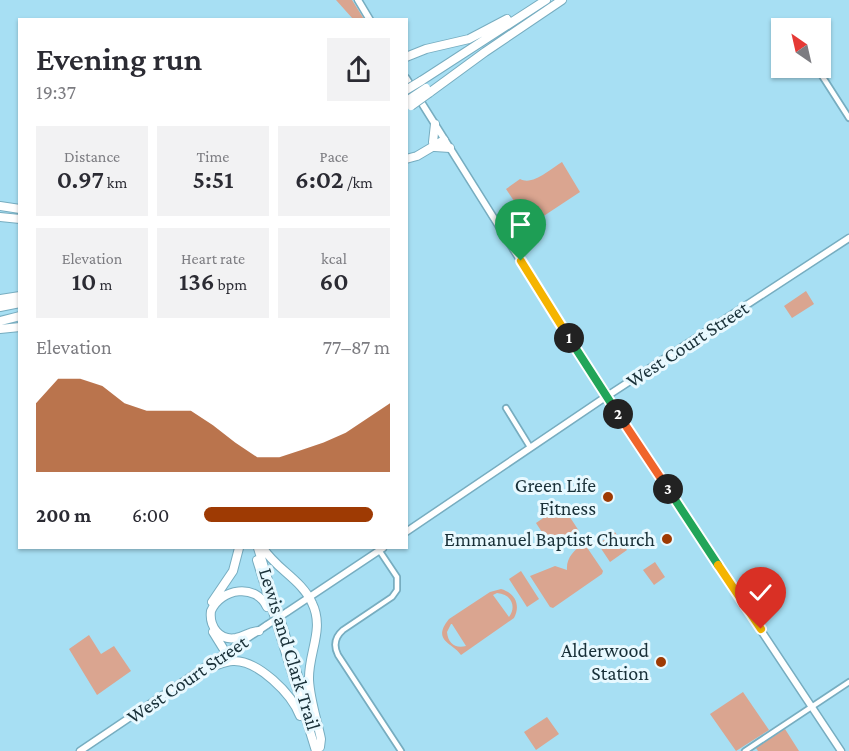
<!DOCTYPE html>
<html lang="en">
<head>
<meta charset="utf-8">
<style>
	body { margin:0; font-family:"Crimson Pro",serif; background:#f2f2f3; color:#2b2b33; height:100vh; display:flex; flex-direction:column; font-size:22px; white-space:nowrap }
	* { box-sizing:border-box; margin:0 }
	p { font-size:20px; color:#7c7c81 }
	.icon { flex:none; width:33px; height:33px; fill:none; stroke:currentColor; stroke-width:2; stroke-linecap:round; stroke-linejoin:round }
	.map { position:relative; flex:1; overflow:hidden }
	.side { position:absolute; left:18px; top:18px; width:390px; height:531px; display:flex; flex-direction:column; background:#fff; border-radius:0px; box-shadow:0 2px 4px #0004 }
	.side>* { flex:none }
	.needle { width:39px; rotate:326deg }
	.buttons { position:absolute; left:771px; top:18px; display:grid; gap:12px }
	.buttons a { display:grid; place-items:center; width:60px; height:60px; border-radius:0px; background:#fff; box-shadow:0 2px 4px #0004; font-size:30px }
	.pin { position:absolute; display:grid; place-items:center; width:51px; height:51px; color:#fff; margin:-62px -26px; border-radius:50% 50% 50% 0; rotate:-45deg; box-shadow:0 0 6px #0007 }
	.pin .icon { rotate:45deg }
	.km { position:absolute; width:30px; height:30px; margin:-15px; border-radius:50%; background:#222; color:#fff; font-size:16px; line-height:30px; text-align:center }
	.round { display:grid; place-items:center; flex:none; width:63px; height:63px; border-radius:0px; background:#f2f2f3 }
	.overview { display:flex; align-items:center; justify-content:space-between; height:102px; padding:0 18px }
	h1 { font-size:33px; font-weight:600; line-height:45px }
	.stats { display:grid; grid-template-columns:repeat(3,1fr); gap:9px; height:102px; padding:6px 18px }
	.stats div { display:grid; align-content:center; border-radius:0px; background:#f2f2f3; text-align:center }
	.stats b { font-size:26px; font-weight:600 }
	.stats small { font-size:16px; font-weight:400 }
	.stats p { font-size:16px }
	.chart { height:168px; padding:12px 18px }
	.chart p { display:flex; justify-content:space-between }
	.chart svg { width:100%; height:108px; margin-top:6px; fill:#9e3a03; opacity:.7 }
	ul { padding:0 18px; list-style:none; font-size:20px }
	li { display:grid; grid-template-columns:96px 72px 1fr; align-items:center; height:45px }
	li i { height:15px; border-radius:8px; background:#9e3a03 }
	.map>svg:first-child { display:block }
</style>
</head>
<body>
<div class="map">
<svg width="849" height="751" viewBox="0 0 849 751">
	<rect width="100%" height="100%" fill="#a7dff3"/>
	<path fill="#daa590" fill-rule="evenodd" d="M336,0H352L364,19H353Z
		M562,162L580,192L530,225L506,189L520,179C533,186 550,169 562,162Z
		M806,291L814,304L792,318L784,306Z
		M562,505L579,531L553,549L536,523Z
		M615,532L627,550L610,562L598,544Z
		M584,543L603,571L602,574L553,608L550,607L530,576L555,566L567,570C566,558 574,550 584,543Z
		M655,562L665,577L654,585L643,570Z
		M521,571L539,599L527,607L509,579Z
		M501,589C515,593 521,605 514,618L461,655C453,643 431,641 449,619L490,592ZM497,593C511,594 517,606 509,617L493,595ZM451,624H452L466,646C455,649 448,643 447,632Z
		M89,635L101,654L114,646L131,671L97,695L69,649Z
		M743,692L769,730L736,751L710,714Z
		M547,717L559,734L536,750L524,732Z
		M785,729L799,751H758L756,748Z"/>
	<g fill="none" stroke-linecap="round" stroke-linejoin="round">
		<defs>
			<path id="minor" d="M817,68L849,118
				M506,408L530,447
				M379,550L397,577V590L392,597L343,630C335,637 333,645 338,655L401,751
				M745,751L849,682"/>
			<path id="major" d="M358,0L370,20
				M406,78L606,397L841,751
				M406,532L601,400L849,238
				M287,612L383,548
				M80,751L267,625"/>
			<path id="highway" d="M406,57L426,49L469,39L507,19
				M421,81L546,0
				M429,93L485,52L562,0
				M433,142L435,124
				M435,147L450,148
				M406,159L417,156L444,140
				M0,206L20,209
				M0,217L20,219
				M0,299L20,296
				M0,307L20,303
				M0,321L20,316
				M0,329L20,327
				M258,548L313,724
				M263,548C276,569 302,580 312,603C325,629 308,653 309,680C310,700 317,720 321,739L320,747
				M257,560L316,751
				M212,602L233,571L239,548
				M259,631C250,631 245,636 236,638C219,641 209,626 211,611C221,588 256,583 267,607
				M213,632L226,653
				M201,669C213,669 222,661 233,661C258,660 292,694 300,716"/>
		</defs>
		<use href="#minor" stroke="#77adc0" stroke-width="8"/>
		<use href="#major" stroke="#77adc0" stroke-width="9"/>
		<use href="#highway" stroke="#77adc0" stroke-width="10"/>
		<use href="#minor" stroke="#fff" stroke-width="4.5"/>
		<use href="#major" stroke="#fff" stroke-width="6"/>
		<use href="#highway" stroke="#fff" stroke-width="8"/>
		<defs>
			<path id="major-bridge" d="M267,625L287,612"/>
			<path id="highway-bridge" d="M406,90L421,81
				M408,100L426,88
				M411,106L429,93"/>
		</defs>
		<use href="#major-bridge" stroke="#77adc0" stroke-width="9" stroke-linecap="butt"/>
		<use href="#highway-bridge" stroke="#77adc0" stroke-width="10" stroke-linecap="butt"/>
		<use href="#major-bridge" stroke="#fff" stroke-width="6"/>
		<use href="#highway-bridge" stroke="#fff" stroke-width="8"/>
	</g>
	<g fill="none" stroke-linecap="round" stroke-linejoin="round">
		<defs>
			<path id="split-1" d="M521,261L569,338"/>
			<path id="split-2" d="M569,338L618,414"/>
			<path id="split-3" d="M618,414L668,489"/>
			<path id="split-4" d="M668,489L718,565"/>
			<path id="split-5" d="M718,565L761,629"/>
		</defs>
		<use href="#split-1" stroke="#fff" stroke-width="12"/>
		<use href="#split-2" stroke="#fff" stroke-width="12"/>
		<use href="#split-3" stroke="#fff" stroke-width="12"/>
		<use href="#split-4" stroke="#fff" stroke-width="12"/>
		<use href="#split-5" stroke="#fff" stroke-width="12"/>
		<use href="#split-1" stroke="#f5b400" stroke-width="8"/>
		<use href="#split-2" stroke="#22a559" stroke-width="8"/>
		<use href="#split-3" stroke="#f0652b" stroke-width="8"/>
		<use href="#split-4" stroke="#22a559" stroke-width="8"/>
		<use href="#split-5" stroke="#f5b400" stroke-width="8"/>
	</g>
	<g fill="#9e3a03" stroke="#e8f9ff" stroke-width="2">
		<circle cx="608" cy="497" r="6"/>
		<circle cx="667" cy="539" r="6"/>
		<circle cx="661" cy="662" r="6"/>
	</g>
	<g text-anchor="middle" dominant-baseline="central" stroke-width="6" stroke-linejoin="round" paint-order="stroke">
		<g font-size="20" fill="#193038" stroke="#e8f9ff">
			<text transform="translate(687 344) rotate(-33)">West Court Street</text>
			<text transform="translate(290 649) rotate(73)">Lewis and Clark Trail</text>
			<text transform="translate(187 679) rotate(-34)">West Court Street</text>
		</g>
		<g font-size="20" fill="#193038" stroke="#e8f9ff" text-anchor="end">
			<text x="596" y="485">Green Life<tspan x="596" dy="23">Fitness</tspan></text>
			<text x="655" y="539">Emmanuel Baptist Church</text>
			<text x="649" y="650">Alderwood<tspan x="649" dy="23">Station</tspan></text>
		</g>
	</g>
</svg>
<div class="buttons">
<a><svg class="needle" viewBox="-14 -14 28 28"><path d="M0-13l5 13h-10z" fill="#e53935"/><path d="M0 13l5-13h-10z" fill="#7c7c81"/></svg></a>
</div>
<div class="pin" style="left:521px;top:261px;background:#1e9e55"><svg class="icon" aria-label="arrive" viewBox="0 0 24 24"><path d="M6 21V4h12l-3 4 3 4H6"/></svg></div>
<div class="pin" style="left:761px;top:629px;background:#d93025"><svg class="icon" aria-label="check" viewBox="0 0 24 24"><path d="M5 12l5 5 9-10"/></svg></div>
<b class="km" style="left:569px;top:338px">1</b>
<b class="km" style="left:618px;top:414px">2</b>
<b class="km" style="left:668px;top:489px">3</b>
<section class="side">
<div class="overview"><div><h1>Evening run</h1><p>19:37</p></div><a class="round"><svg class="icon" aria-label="share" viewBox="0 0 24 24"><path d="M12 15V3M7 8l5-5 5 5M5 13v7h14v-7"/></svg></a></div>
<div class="stats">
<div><p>Distance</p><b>0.97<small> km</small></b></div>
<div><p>Time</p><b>5:51</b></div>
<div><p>Pace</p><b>6:02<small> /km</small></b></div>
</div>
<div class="stats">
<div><p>Elevation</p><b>10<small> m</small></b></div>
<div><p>Heart rate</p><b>136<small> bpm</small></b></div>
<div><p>kcal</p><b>60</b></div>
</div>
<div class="chart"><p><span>Elevation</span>77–87 m</p>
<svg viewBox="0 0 160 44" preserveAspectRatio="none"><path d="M0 44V16L10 6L20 6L30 9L40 16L50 19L60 19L70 19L80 25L90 32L100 38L110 38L120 35L130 32L140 28L150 22L160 16V44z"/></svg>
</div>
<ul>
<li><b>200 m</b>6:00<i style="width:91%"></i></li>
</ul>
</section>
</div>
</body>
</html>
